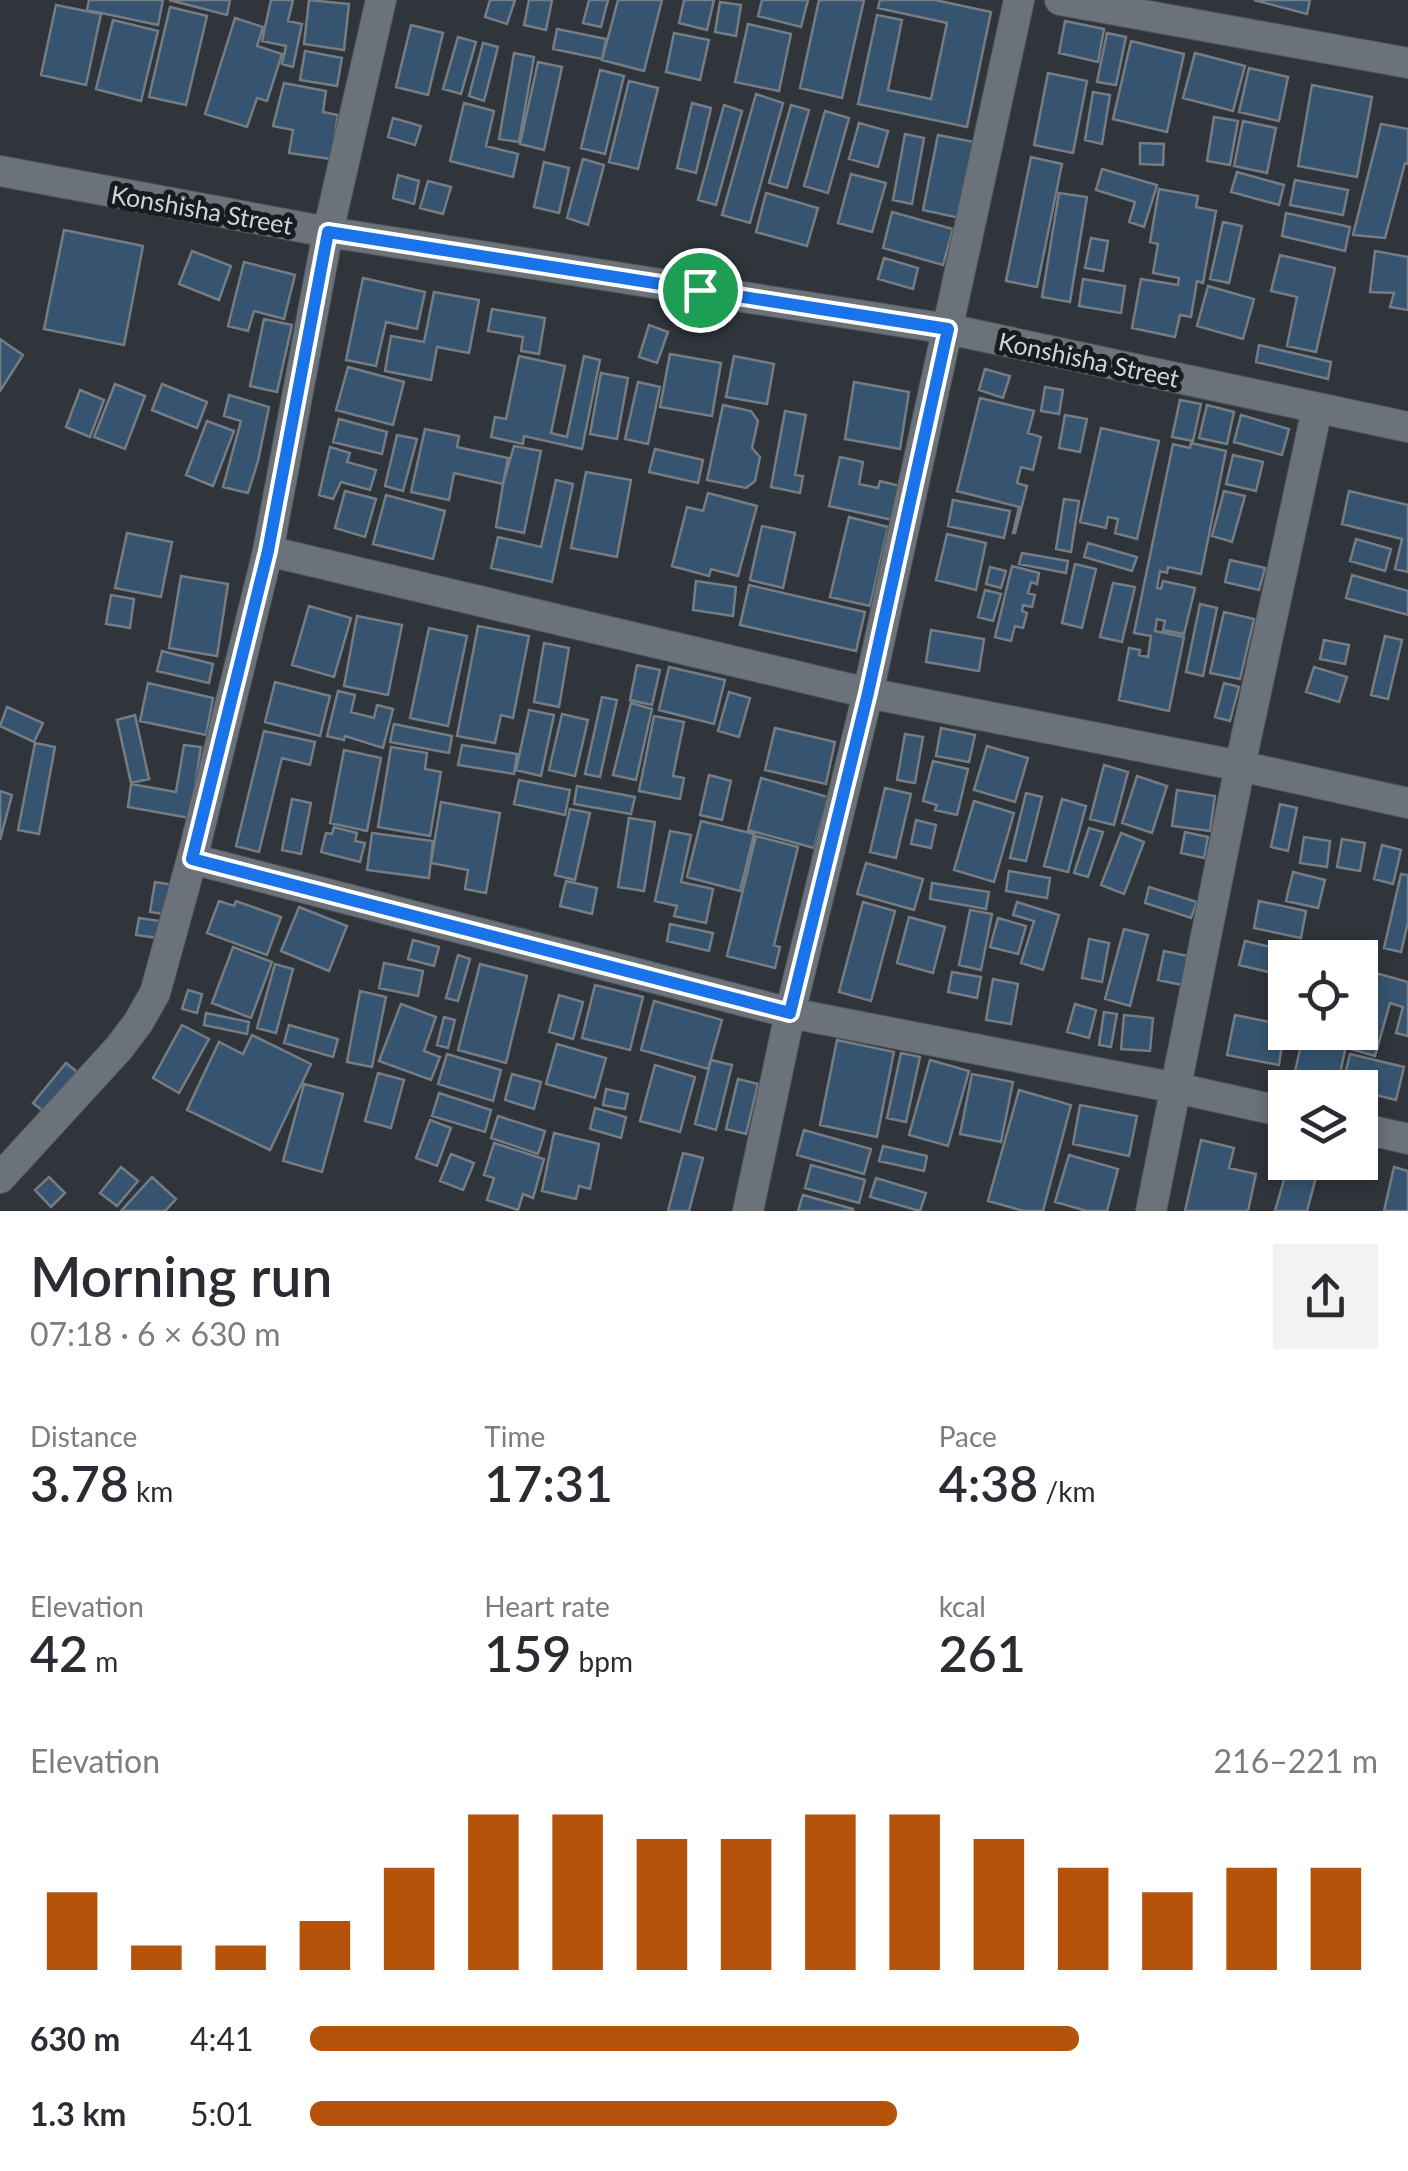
<!DOCTYPE html>
<html lang="en">
<head>
<meta charset="utf-8">
<style>
	body { margin:0; font-family:Lato,sans-serif; background:#f2f2f3; color:#2b2b33; height:100vh; display:flex; flex-direction:column; font-size:38px; white-space:nowrap }
	* { box-sizing:border-box; margin:0 }
	p { font-size:32px; color:#7c7c81 }
	.icon { flex:none; width:55px; height:55px; fill:none; stroke:currentColor; stroke-width:2; stroke-linecap:round; stroke-linejoin:round }
	.map { position:relative; height:1211px; overflow:hidden }
	.side { display:flex; flex-direction:column; background:#fff; flex:1 }
	.side>* { flex:none }
	.buttons { position:absolute; left:1268px; top:940px; display:grid; gap:20px }
	.buttons a { display:grid; place-items:center; width:110px; height:110px; border-radius:0px; background:#fff; box-shadow:0 5px 15px #0003; font-size:50px }
	.pin { position:absolute; display:grid; place-items:center; width:85px; height:85px; color:#fff; margin:-42px; border:5px solid #fff; border-radius:50%; box-shadow:0 2px 10px #0007 }
	.round { display:grid; place-items:center; flex:none; width:105px; height:105px; border-radius:0px; background:#f2f2f3 }
	.overview { display:flex; align-items:center; justify-content:space-between; height:170px; padding:0 30px }
	h1 { font-size:55px; font-weight:600; line-height:75px }
	.stats { display:grid; grid-template-columns:repeat(3,1fr); gap:15px; height:170px; padding:10px 30px }
	.stats div { display:grid; align-content:center }
	.stats b { font-size:50px; font-weight:600 }
	.stats small { font-size:28px; font-weight:400 }
	.stats p { font-size:28px }
	.chart { height:280px; padding:20px 30px }
	.chart p { display:flex; justify-content:space-between }
	.chart svg { width:100%; height:180px; margin-top:10px; stroke:#b45309; stroke-width:6 }
	ul { padding:0 30px; list-style:none; font-size:32px }
	li { display:grid; grid-template-columns:160px 120px 1fr; align-items:center; height:75px }
	li i { height:25px; border-radius:12px; background:#b45309 }
	.map>svg:first-child { display:block }
</style>
</head>
<body>
<div class="map">
<svg width="1408" height="1211" viewBox="0 0 1408 1211">
	<rect width="100%" height="100%" fill="#2f353b"/>
	<path fill="#365470" stroke="#757c83" stroke-width="2.5" d="M89,0H163L158,25L87,10Z
		M169,0H230L227,15Z
		M271,0H293L288,21L302,24L293,67L282,64L286,46L262,41Z
		M309,0L349,4L344,50L304,44Z
		M490,0H515L507,24L485,17Z
		M529,0H552L546,30L524,25Z
		M589,0H608L601,27L583,23Z
		M618,0H662L644,71L602,60Z
		M684,0H714L707,30L679,23Z
		M762,0H808L801,27L758,16Z
		M819,0H864L842,98L800,88Z
		M880,0H935L991,12L967,127L858,104L877,15L902,20L888,90L931,99L947,23L878,8Z
		M1254,0H1310L1307,14Z
		M720,2L741,5L736,36L715,32Z
		M56,5L101,14L86,85L41,75Z
		M170,7L207,16L186,105L149,97Z
		M235,18L263,27L257,46L282,54L267,101L257,98L247,127L205,114Z
		M113,20L158,31L141,101L96,89Z
		M1065,21L1104,29L1098,62L1059,53Z
		M748,24L791,34L779,91L735,82Z
		M411,25L443,33L428,95L396,87Z
		M557,29L606,39L602,59L553,49Z
		M674,33L709,40L700,80L666,72Z
		M1107,33L1126,37L1116,85L1097,82Z
		M458,37L476,42L461,94L443,89Z
		M1131,41L1184,54L1167,132L1113,119Z
		M483,43L498,47L484,101L469,96Z
		M305,51L342,58L337,86L300,80Z
		M514,53L534,57L519,142L499,139Z
		M1195,53L1245,66L1233,111L1183,98Z
		M538,62L562,67L544,150L520,144Z
		M1249,68L1288,77L1279,121L1239,112Z
		M600,70L624,76L605,154L581,148Z
		M1048,73L1087,81L1073,153L1034,145Z
		M629,81L658,88L638,169L609,162Z
		M284,83L326,91L323,112L338,115L331,159L289,153L293,130L273,126Z
		M1312,85L1372,97L1357,177L1298,166Z
		M1093,92L1110,95L1102,144L1085,140Z
		M756,94L783,103L750,223L722,215Z
		M464,103L494,111L486,146L518,154L513,177L450,161Z
		M692,103L711,108L696,173L677,168Z
		M724,105L742,111L716,205L698,200Z
		M791,105L809,110L787,188L769,183Z
		M825,111L849,118L828,193L804,186Z
		M1214,117L1238,121L1230,165L1207,161Z
		M393,118L421,126L415,145L388,137Z
		M1243,121L1276,128L1267,173L1234,166Z
		M859,123L888,131L878,167L849,159Z
		M1381,124L1408,129V164L1405,163L1385,238L1353,235Z
		M905,134L924,138L912,204L893,200Z
		M938,135L974,142L960,218L923,210Z
		M1140,143L1164,144L1163,165L1140,164Z
		M1031,157L1062,164L1037,287L1006,281Z
		M583,159L604,165L588,225L567,218Z
		M544,162L569,168L559,213L534,207Z
		M1102,169L1157,185L1144,227L1129,222L1135,202L1096,190Z
		M1237,172L1284,185L1279,205L1231,192Z
		M851,174L886,183L872,232L838,223Z
		M398,175L419,181L414,204L393,198Z
		M1295,180L1348,190L1343,215L1290,205Z
		M428,181L451,187L443,214L420,208Z
		M1159,189L1198,196L1196,207L1216,211L1203,283L1197,281L1191,317L1180,315L1175,337L1132,328L1141,279L1178,285L1179,278L1153,273L1158,244L1150,242Z
		M766,193L818,208L807,246L756,232Z
		M1059,193L1087,197L1070,302L1042,297Z
		M892,212L953,229L943,265L883,248Z
		M1286,213L1350,227L1345,251L1282,236Z
		M1223,222L1242,226L1229,283L1210,279Z
		M64,230L143,246L124,345L44,329Z
		M1091,238L1108,241L1103,271L1085,268Z
		M192,251L231,266L219,300L179,284Z
		M1375,251L1408,257V310L1390,307L1394,293L1370,292Z
		M1280,255L1335,268L1316,352L1287,346L1297,297L1271,291Z
		M884,258L918,268L913,289L878,279Z
		M244,262L295,275L284,319L254,311L248,331L228,326Z
		M363,278L425,292L417,329L386,322L376,366L346,360Z
		M1083,279L1125,286L1121,313L1079,306Z
		M1208,286L1254,299L1243,339L1197,326Z
		M434,292L479,300L469,353L437,347L431,380L385,371L391,336L424,342Z
		M492,309L545,318L539,354L521,351L523,337L488,331Z
		M264,319L292,325L277,392L250,386Z
		M649,325L668,332L657,363L639,357Z
		M0,339L23,355L0,391Z
		M1259,345L1331,362L1328,379L1256,362Z
		M670,354L721,363L712,416L660,407Z
		M519,356L565,366L551,433L567,437L584,356L600,360L582,449L524,436L523,444L491,437L495,417L506,419Z
		M734,356L774,364L767,404L726,397Z
		M348,367L404,382L393,425L336,410Z
		M985,369L1010,376L1003,398L979,390Z
		M601,373L628,378L617,439L590,434Z
		M638,382L660,387L648,444L625,439Z
		M854,382L909,392L900,449L845,439Z
		M115,384L145,396L125,449L94,437Z
		M162,384L207,402L197,428L152,410Z
		M1045,387L1063,390L1059,414L1041,411Z
		M80,390L104,400L90,437L66,427Z
		M229,395L269,407L258,461L248,493L223,487L241,421L224,416Z
		M980,398L1034,411L1028,433L1041,437L1033,470L1021,467L1017,483L1027,486L1015,533H1013L1019,507L957,491Z
		M1180,400L1201,404L1193,441L1172,437Z
		M723,405L751,411L758,421L752,448L760,457L755,481L746,488L707,480Z
		M1207,405L1234,412L1227,444L1199,438Z
		M785,411L806,415L795,475L803,476L800,493L771,487Z
		M1065,415L1087,419L1080,452L1059,448Z
		M1241,415L1289,429L1282,455L1234,442Z
		M339,419L387,432L382,454L333,442Z
		M207,421L234,431L213,486L186,475Z
		M1101,428L1159,441L1137,539L1115,533L1118,519L1108,517L1106,528L1080,522Z
		M425,429L459,436L457,447L508,458L503,484L454,473L449,500L411,492Z
		M397,435L417,439L403,491L385,486Z
		M1191,443L1226,451L1201,574L1168,567L1167,573L1160,571L1157,588L1161,589L1163,581L1195,588L1184,634L1163,630L1165,621L1157,619L1155,631L1184,637L1169,711L1119,700L1129,648L1140,650L1139,655L1148,657L1151,636L1134,633L1173,444L1190,448Z
		M514,446L541,451L524,533L496,527L503,484Z
		M330,447L350,453L347,462L376,470L370,490L341,482L333,499L319,495Z
		M655,449L703,460L698,483L649,472Z
		M1233,455L1263,462L1256,491L1226,484Z
		M840,457L863,462L859,484L878,488L880,481L904,487L897,521L829,506Z
		M586,472L631,480L617,557L571,548Z
		M556,480L573,484L552,582L491,568L498,537L541,547Z
		M345,491L376,499L365,537L335,528Z
		M1224,491L1245,496L1232,542L1212,536Z
		M1349,491L1408,505V572L1395,569L1402,539L1342,524Z
		M708,493L757,506L738,576L711,569L709,576L672,566L687,507L703,511Z
		M386,495L445,511L433,559L373,544Z
		M1064,499L1079,501L1071,552L1056,549Z
		M953,500L1010,511L1004,538L948,526Z
		M849,517L888,527L870,606L830,597Z
		M762,526L795,533L783,588L750,580Z
		M127,533L172,542L161,597L115,588Z
		M947,534L986,543L976,590L936,580Z
		M1356,539L1391,549L1385,571L1350,561Z
		M1088,543L1137,557L1132,571L1084,557Z
		M1022,553L1068,561L1066,573L1019,564Z
		M1230,560L1265,568L1259,590L1225,582Z
		M1075,564L1096,569L1082,628L1062,623Z
		M1012,566L1039,573L1037,584L1031,582L1028,593L1035,595L1032,607L1023,605L1022,611L1027,613L1023,628L1015,626L1011,641L995,637Z
		M990,567L1006,571L1001,588L986,584Z
		M1352,575L1408,591V615L1346,598Z
		M181,576L228,584L217,656L169,648Z
		M696,581L736,587L733,616L693,610Z
		M1113,583L1135,587L1122,642L1100,637Z
		M749,585L865,612L856,651L740,625Z
		M985,590L1001,594L993,621L978,617Z
		M111,595L134,599L130,628L106,624Z
		M1200,604L1217,608L1203,676L1186,672Z
		M309,606L351,618L334,677L292,665Z
		M1224,612L1254,619L1240,679L1210,673Z
		M357,616L402,625L388,695L344,686Z
		M478,626L529,636L513,718L501,715L495,743L457,736Z
		M429,628L467,636L448,726L410,718Z
		M931,630L984,639L979,671L926,662Z
		M1385,636L1402,640L1388,699L1371,695Z
		M1324,640L1349,645L1345,664L1320,659Z
		M544,643L569,648L559,707L534,702Z
		M162,651L213,664L209,683L157,671Z
		M637,665L660,670L652,705L630,700Z
		M669,667L725,680L714,724L659,710Z
		M1314,667L1347,677L1339,702L1306,692Z
		M275,682L330,696L320,736L265,722Z
		M148,683L213,698L206,735L140,721Z
		M1224,683L1239,687L1230,721L1215,717Z
		M338,691L355,695L351,712L374,718L377,705L393,709L383,748L345,736L344,740L327,736Z
		M729,692L750,698L739,737L718,731Z
		M602,697L617,700L600,777L585,774Z
		M631,703L652,709L636,780L613,775Z
		M7,707L43,723L34,742L0,726Z
		M529,710L554,715L541,776L516,770Z
		M562,714L588,720L575,776L549,770Z
		M135,715L149,779L131,783L117,720Z
		M654,716L684,722L673,776L684,778L680,799L639,791Z
		M394,724L452,736L449,753L390,742Z
		M775,728L835,742L826,784L765,770Z
		M941,728L975,735L969,762L936,756Z
		M264,731L315,742L310,765L282,758L259,852L236,846Z
		M905,734L923,737L915,783L897,780Z
		M35,743L55,747L39,834L18,830Z
		M184,745L201,747L190,818L128,807L131,784L176,792Z
		M462,745L517,754L514,774L458,765Z
		M987,746L1028,758L1015,802L974,790Z
		M391,747L427,753L425,769L441,772L430,836L378,827Z
		M344,750L381,758L367,831L330,823Z
		M933,761L968,769L957,815L935,810L937,805L923,801Z
		M1104,765L1128,772L1114,825L1090,819Z
		M709,775L731,781L722,820L700,815Z
		M1137,776L1167,786L1152,833L1122,823Z
		M761,778L828,797L814,848L748,830Z
		M519,780L570,790L565,815L514,804Z
		M577,786L635,797L631,814L574,804Z
		M885,788L911,794L896,858L870,852Z
		M1177,790L1215,796L1210,831L1172,826Z
		M0,791L12,795L0,840Z
		M1026,793L1042,797L1026,861L1010,858Z
		M292,799L311,803L301,854L282,850Z
		M1062,799L1086,806L1068,872L1044,866Z
		M974,801L1014,813L994,882L954,870Z
		M441,802L500,813L486,893L465,889L468,870L431,863Z
		M1280,804L1297,808L1288,851L1271,847Z
		M570,809L590,813L575,880L555,875Z
		M629,818L655,822L644,891L618,887Z
		M916,820L936,825L931,848L911,844Z
		M701,821L754,834L740,891L687,877Z
		M334,827L357,833L355,841L365,843L360,862L321,852L326,833L332,834Z
		M1089,828L1103,832L1088,877L1074,873Z
		M670,831L691,835L681,882L713,889L706,923L674,916L677,906L655,901Z
		M1185,832L1208,837L1204,858L1181,853Z
		M372,833L433,841L429,878L367,870Z
		M1121,833L1144,842L1124,894L1101,885Z
		M756,836L798,847L774,945L780,947L775,968L727,956Z
		M1304,837L1330,841L1327,867L1300,863Z
		M1342,839L1365,843L1360,871L1337,867Z
		M1382,845L1401,850L1393,884L1374,879Z
		M866,863L923,879L914,910L857,894Z
		M1009,871L1050,878L1047,898L1006,891Z
		M1293,872L1325,880L1318,908L1286,901Z
		M1401,874L1408,875V922L1401,952L1384,948Z
		M566,881L597,888L592,914L560,906Z
		M155,882L175,885L170,915L150,912Z
		M932,883L989,892L986,909L930,899Z
		M1149,887L1197,902L1191,918L1145,903Z
		M219,901L234,906L236,901L281,917L267,955L207,933Z
		M1259,901L1306,911L1301,938L1254,928Z
		M863,902L895,911L871,1001L839,992Z
		M1017,902L1059,915L1043,970L1021,963L1034,921L1013,915Z
		M299,907L347,926L329,971L281,951Z
		M970,910L992,914L981,970L959,965Z
		M909,917L945,927L933,973L897,963Z
		M139,918L160,921L158,938L136,935Z
		M998,918L1026,926L1018,954L990,947Z
		M670,924L713,933L709,951L667,941Z
		M1124,929L1148,935L1130,1006L1105,999Z
		M1089,939L1109,943L1102,982L1082,978Z
		M413,940L439,947L434,966L408,959Z
		M1245,941L1301,954L1300,958H1285V976L1239,965Z
		M233,947L272,962L251,1018L212,1003Z
		M1164,951L1188,956L1182,985L1158,980Z
		M458,955L470,959L458,1001L446,998Z
		M384,963L423,971L418,996L379,988Z
		M275,964L293,969L276,1033L257,1028Z
		M480,964L527,976L506,1063L458,1050Z
		M952,972L981,977L977,998L948,992Z
		M1372,972L1408,982V1036L1396,1033L1403,1007L1390,1003L1375,1056L1350,1049L1355,1032H1360V1014Z
		M993,979L1018,984L1011,1024L986,1020Z
		M595,985L643,997L630,1050L582,1038Z
		M188,990L202,994L197,1013L182,1009Z
		M360,991L386,997L372,1067L347,1062Z
		M559,995L583,1002L573,1039L549,1032Z
		M654,1001L722,1020L708,1069L641,1050Z
		M401,1004L436,1017L424,1051L440,1057L431,1080L379,1061Z
		M1075,1004L1096,1010L1089,1038L1067,1032Z
		M1104,1012L1117,1014L1111,1047L1099,1045Z
		M206,1013L249,1022L247,1034L204,1025Z
		M1124,1015L1153,1018L1150,1051L1121,1049Z
		M1235,1015L1285,1025L1279,1065L1227,1055Z
		M444,1017L455,1020L448,1048L437,1045Z
		M182,1025L209,1039L179,1093L153,1078Z
		M289,1025L338,1039L333,1057L284,1043Z
		M1304,1032H1349L1337,1088H1326L1293,1080Z
		M252,1035L311,1064L270,1150L187,1110L219,1042L243,1054Z
		M837,1040L894,1052L877,1137L820,1125Z
		M557,1044L606,1058L595,1098L546,1084Z
		M901,1053L920,1057L906,1122L887,1118Z
		M447,1054L501,1070L493,1101L438,1084Z
		M1350,1054L1404,1067L1396,1100L1360,1091V1088L1342,1087Z
		M711,1060L732,1065L716,1130L695,1124Z
		M930,1060L969,1071L948,1146L909,1135Z
		M66,1063L81,1075L48,1115L33,1103Z
		M655,1065L695,1077L680,1132L640,1121Z
		M378,1073L404,1080L391,1128L365,1121Z
		M512,1074L541,1082L534,1109L505,1100Z
		M972,1074L1013,1082L1001,1142L960,1134Z
		M738,1079L758,1084L746,1134L726,1129Z
		M304,1084L343,1094L322,1172L283,1161Z
		M606,1089L628,1094L625,1109L603,1105Z
		M1019,1090L1071,1105L1043,1211H1024L988,1201Z
		M439,1093L491,1110L485,1132L432,1116Z
		M1080,1105L1137,1116L1129,1156L1073,1144Z
		M595,1108L626,1117L621,1138L590,1129Z
		M498,1116L545,1131L538,1154L491,1138Z
		M430,1120L451,1128L437,1166L416,1158Z
		M804,1130L871,1149L864,1174L797,1155Z
		M554,1133L599,1144L590,1189L579,1186L576,1199L542,1191Z
		M1201,1140L1234,1148L1229,1168L1256,1174L1248,1211H1185Z
		M494,1143L544,1159L533,1198L523,1194L518,1210L487,1200L494,1178L484,1175Z
		M883,1146L927,1156L924,1171L879,1161Z
		M683,1153L703,1158L689,1211H668Z
		M451,1154L474,1163L463,1190L440,1181Z
		M1069,1155L1118,1169L1107,1211H1087L1055,1202Z
		M1289,1162H1320L1307,1211H1275Z
		M811,1165L865,1180L859,1203L805,1188Z
		M121,1167L138,1181L117,1206L100,1193Z
		M1394,1167L1408,1171V1211H1384Z
		M49,1177L65,1193L51,1207L35,1190Z
		M152,1177L176,1199L165,1211H121Z
		M876,1178L926,1193L920,1211L870,1197Z
		M803,1195L853,1209V1211H798Z"/>
	<g fill="none" stroke-linecap="round" stroke-linejoin="round">
		<defs>
			<path id="minor" d="M1060,0L1408,63
				M0,171L328,232L948,329L1408,427
				M268,551L868,693L1240,766L1408,803
				M192,859L790,1013L1176,1088L1285,1112
				M1360,1128L1408,1139
				M0,1178L119,1048L138,1023L155,993L192,859L268,551L328,232L381,0
				M748,1211L790,1013L868,693L1019,0
				M1151,1211L1240,766L1317,409"/>
		</defs>
		<use href="#minor" stroke="#4e5358" stroke-width="32"/>
		<use href="#minor" stroke="#6b7279" stroke-width="30"/>
	</g>
	<g fill="none" stroke-linecap="round" stroke-linejoin="round">
		<defs>
			<path id="route" d="M328,232L948,329L868,693L790,1013L192,859L268,551Z"/>
		</defs>
		<use href="#route" stroke="#fff" stroke-width="20"/>
		<use href="#route" stroke="#1a73e8" stroke-width="12"/>
	</g>
	<g text-anchor="middle" dominant-baseline="central" stroke-width="10" stroke-linejoin="round" paint-order="stroke">
		<g font-size="25" fill="#cfd3d7" stroke="#191c1f">
			<text transform="translate(202 209) rotate(10)">Konshisha Street</text>
			<text transform="translate(1089 359) rotate(12)">Konshisha Street</text>
		</g>
	</g>
</svg>
<div class="buttons">
<a><svg class="icon" aria-label="locate" viewBox="0 0 24 24"><circle cx="12" cy="12" r="6"/><path d="M12 2v4M12 18v4M2 12h4M18 12h4"/></svg></a>
<a><svg class="icon" aria-label="layers" viewBox="0 0 24 24"><path d="M12 4l9 5-9 5-9-5zM3 14l9 5 9-5"/></svg></a>
</div>
<div class="pin" style="left:700px;top:290px;background:#1e9e55"><svg class="icon" aria-label="arrive" viewBox="0 0 24 24"><path d="M6 21V4h12l-3 4 3 4H6"/></svg></div>
</div>
<section class="side">
<div class="overview"><div><h1>Morning run</h1><p>07:18 · 6 × 630 m</p></div><a class="round"><svg class="icon" aria-label="share" viewBox="0 0 24 24"><path d="M12 15V3M7 8l5-5 5 5M5 13v7h14v-7"/></svg></a></div>
<div class="stats">
<div><p>Distance</p><b>3.78<small> km</small></b></div>
<div><p>Time</p><b>17:31</b></div>
<div><p>Pace</p><b>4:38<small> /km</small></b></div>
</div>
<div class="stats">
<div><p>Elevation</p><b>42<small> m</small></b></div>
<div><p>Heart rate</p><b>159<small> bpm</small></b></div>
<div><p>kcal</p><b>261</b></div>
</div>
<div class="chart"><p><span>Elevation</span>216–221 m</p>
<svg viewBox="0 0 160 44" preserveAspectRatio="none"><path d="M5 44V25M15 44V38M25 44V38M35 44V32M45 44V19M55 44V6M65 44V6M75 44V12M85 44V12M95 44V6M105 44V6M115 44V12M125 44V19M135 44V25M145 44V19M155 44V19"/></svg>
</div>
<ul>
<li><b>630 m</b>4:41<i style="width:72%"></i></li>
<li><b>1.3 km</b>5:01<i style="width:55%"></i></li>
</ul>
</section>
</body>
</html>
